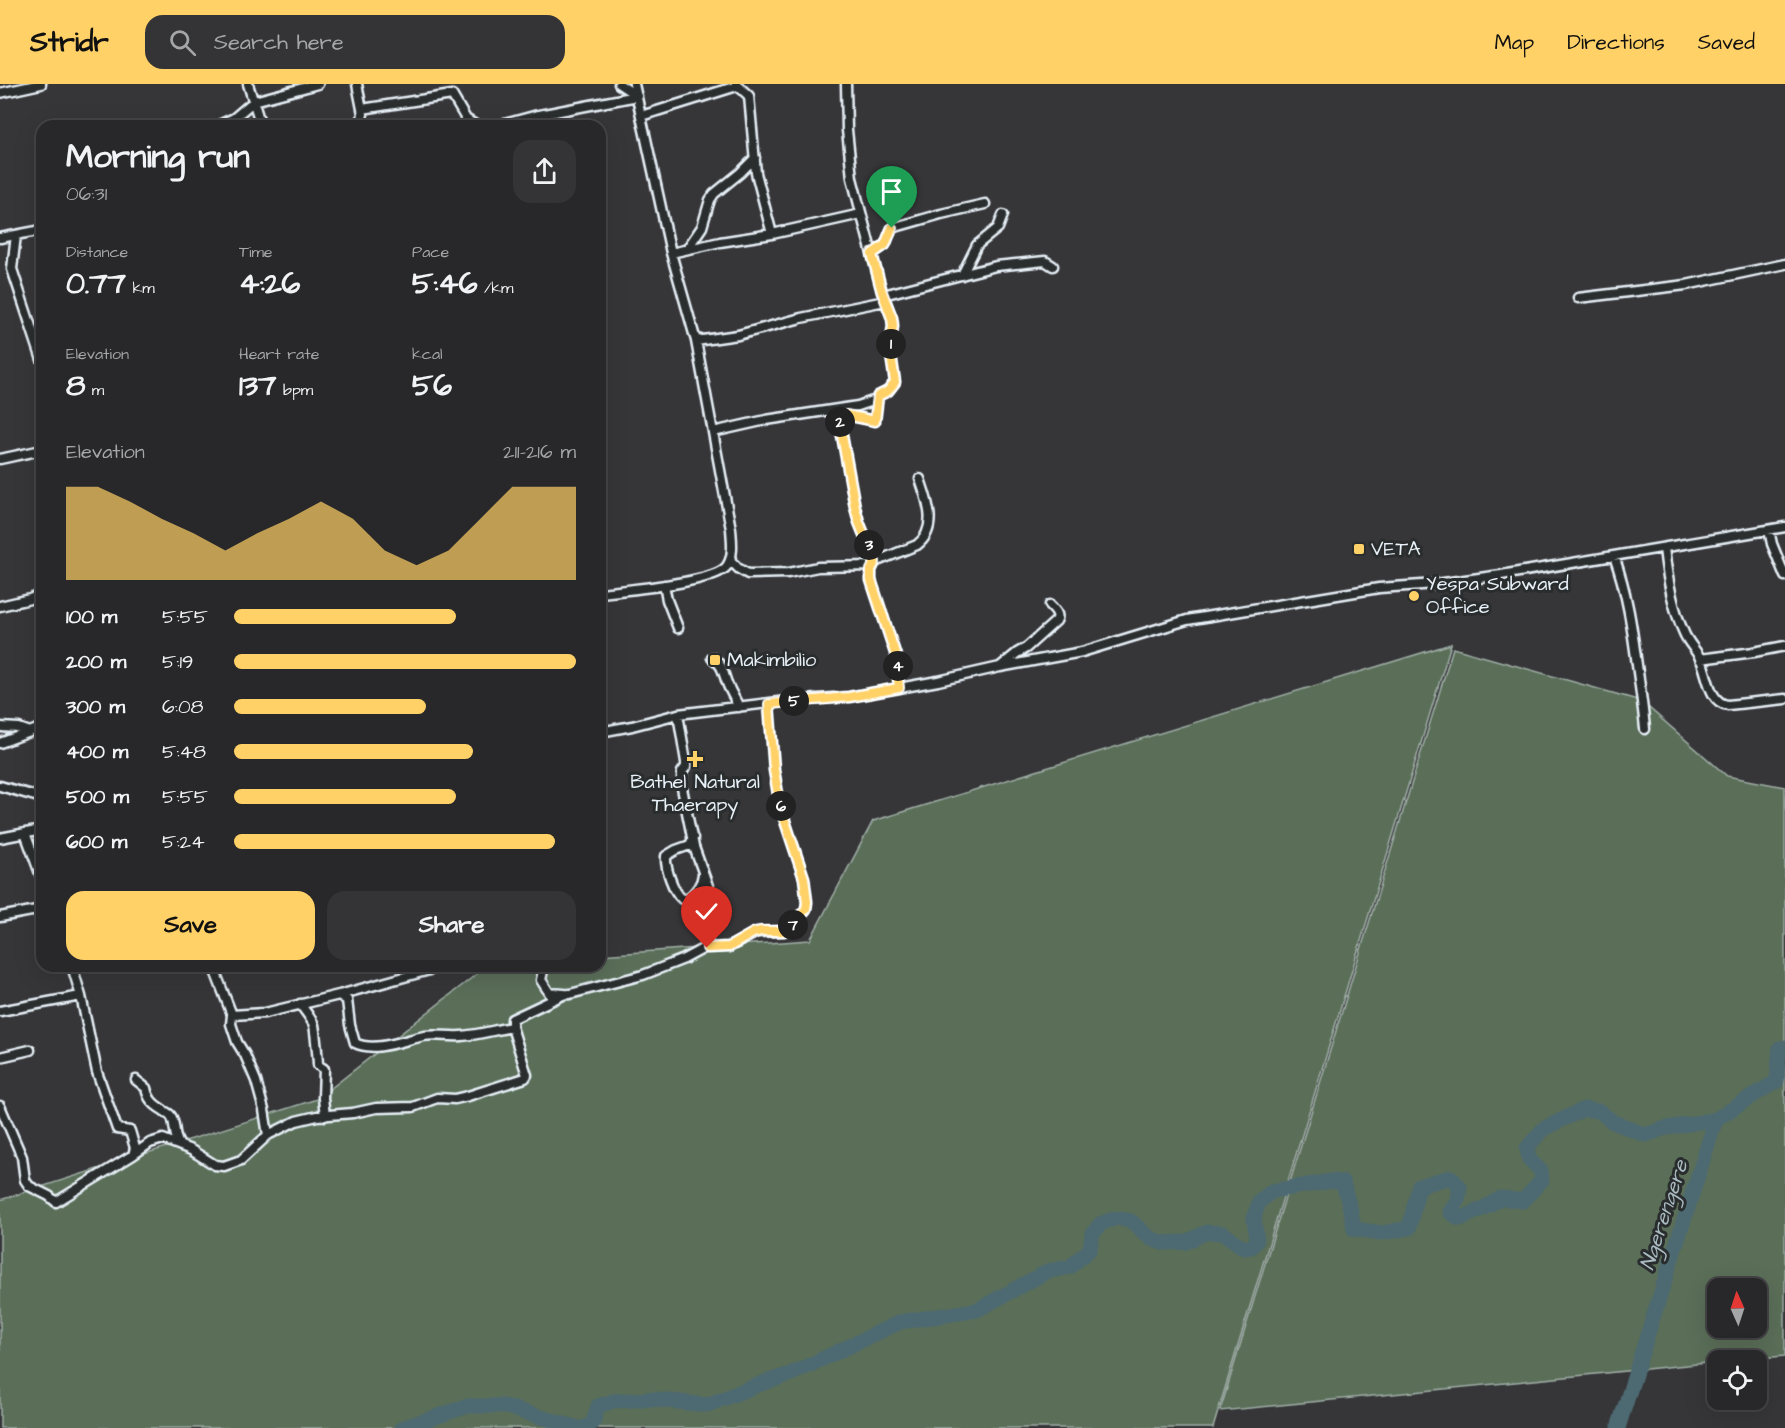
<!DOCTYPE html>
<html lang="en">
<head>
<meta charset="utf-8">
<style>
	body { margin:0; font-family:"Architects Daughter",sans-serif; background:#343436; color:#f1f3f6; height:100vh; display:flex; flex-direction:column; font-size:22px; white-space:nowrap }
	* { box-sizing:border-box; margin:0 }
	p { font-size:20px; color:#a5a6a8 }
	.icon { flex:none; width:33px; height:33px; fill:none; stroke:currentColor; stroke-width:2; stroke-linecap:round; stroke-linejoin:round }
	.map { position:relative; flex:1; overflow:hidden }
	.details { position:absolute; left:36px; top:36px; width:570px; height:852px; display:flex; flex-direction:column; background:#28282a; border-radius:18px; box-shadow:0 6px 24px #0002,0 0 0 2px #444447 }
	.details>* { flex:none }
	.needle { width:39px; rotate:357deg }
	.fabs { position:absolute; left:1707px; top:1194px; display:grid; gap:12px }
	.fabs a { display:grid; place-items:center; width:60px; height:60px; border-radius:12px; background:#28282a; box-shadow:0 6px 24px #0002,0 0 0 2px #444447; font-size:30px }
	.pin { position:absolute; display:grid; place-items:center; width:51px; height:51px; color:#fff; margin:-62px -26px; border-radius:50% 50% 50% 0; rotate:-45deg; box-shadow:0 0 6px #0007 }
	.pin .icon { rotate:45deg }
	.km { position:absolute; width:30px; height:30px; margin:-15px; border-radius:50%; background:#222; color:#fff; font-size:16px; line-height:30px; text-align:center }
	.round { display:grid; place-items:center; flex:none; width:63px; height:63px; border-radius:18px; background:#343436 }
	.summary { display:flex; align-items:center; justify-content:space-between; height:102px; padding:0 30px }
	h1 { font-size:33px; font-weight:800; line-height:45px }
	.metrics { display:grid; grid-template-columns:repeat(3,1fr); gap:9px; height:102px; padding:6px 30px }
	.metrics div { display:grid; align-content:center }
	.metrics b { font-size:30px; font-weight:800 }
	.metrics small { font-size:16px; font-weight:400 }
	.metrics p { font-size:16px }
	.chart { height:168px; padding:12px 30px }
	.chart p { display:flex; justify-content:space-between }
	.chart svg { width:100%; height:108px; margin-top:6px; fill:#ffd166; opacity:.7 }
	.action { display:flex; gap:12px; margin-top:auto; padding:12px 30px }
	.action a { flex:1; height:69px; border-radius:18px; background:#ffd166; color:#111; font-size:24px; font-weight:800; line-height:69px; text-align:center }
	.action a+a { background:#343436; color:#f1f3f6 }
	ul { padding:0 30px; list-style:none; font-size:20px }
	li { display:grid; grid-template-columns:96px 72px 1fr; align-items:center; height:45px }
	li i { height:15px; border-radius:8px; background:#ffd166 }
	header { display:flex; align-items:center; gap:36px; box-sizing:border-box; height:84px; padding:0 30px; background:#ffd166; color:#111 }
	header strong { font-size:28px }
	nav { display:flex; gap:33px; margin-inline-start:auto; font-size:21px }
	.search { width:420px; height:54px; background:#343436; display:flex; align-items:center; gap:15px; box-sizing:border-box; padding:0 21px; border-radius:18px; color:#a5a6a8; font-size:22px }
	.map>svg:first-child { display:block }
</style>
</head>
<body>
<header>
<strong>Stridr</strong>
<div class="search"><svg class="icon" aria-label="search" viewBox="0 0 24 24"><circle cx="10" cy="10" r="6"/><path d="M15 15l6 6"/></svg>Search here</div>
<nav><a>Map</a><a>Directions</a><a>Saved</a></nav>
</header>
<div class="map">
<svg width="1785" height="1344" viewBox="0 0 1785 1344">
	<rect width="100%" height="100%" fill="#363538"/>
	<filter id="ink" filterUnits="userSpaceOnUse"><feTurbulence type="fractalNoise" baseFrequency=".0167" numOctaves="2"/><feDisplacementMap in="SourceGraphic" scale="12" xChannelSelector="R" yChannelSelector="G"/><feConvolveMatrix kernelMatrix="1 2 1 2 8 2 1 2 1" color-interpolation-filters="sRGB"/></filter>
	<g filter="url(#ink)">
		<path fill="#5a6e59" stroke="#a1b0a8" stroke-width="1.5" fill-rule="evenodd" d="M1451,560L1213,1344H0V1116L317,1015L487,882H600V871L810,856L873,737Z
			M1453,564L1641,617L1727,692L1785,703V1272L1737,1276H1718L1717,1278L1220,1327ZM1718,1204H1756V1244H1718Z"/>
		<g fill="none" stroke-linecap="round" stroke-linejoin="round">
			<path stroke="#4e6a72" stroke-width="15" d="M402,1344L468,1322H503L578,1344
				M584,1344L593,1339L598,1322L613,1317L651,1315L707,1321L763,1299L791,1290L900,1238L977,1226L1048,1187L1070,1183L1090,1165L1092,1151L1100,1140L1116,1134L1131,1137L1150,1154L1162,1159L1186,1158L1207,1148L1223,1149L1244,1164L1251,1163L1257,1156L1254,1134L1259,1118L1272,1107L1332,1097L1343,1099L1351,1128L1354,1145L1382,1149L1409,1144L1419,1102L1451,1093L1460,1103L1458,1116L1450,1128L1460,1135L1484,1124L1501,1114L1523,1117L1542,1096L1541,1087L1529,1075L1527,1064L1543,1045L1584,1025L1599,1027L1613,1038L1646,1051L1662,1045L1716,1035
				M1618,1344L1716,1035L1777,997L1780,964L1785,963"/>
			<defs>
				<path id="minor" d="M248,0L261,42
					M357,0L363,30L360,42
					M619,0L637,12
					M736,0L749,12L756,89L772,150
					M0,9L41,0
					M362,25L452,11L466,35L477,42
					M641,32L737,2
					M217,42L234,34L254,17L318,0
					M497,42L534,32L637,12
					M16,151L12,185L42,276
					M0,154L42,146
					M687,165L702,143L710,116L714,110L740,89L755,74
					M671,169L720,158L772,150L861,130
					M872,170L885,161L892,144L941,130L985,120
					M962,191L977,161L998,144L1003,131
					M883,211L996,182L1045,177L1053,182
					M1578,214L1686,201L1785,180
					M696,257L738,251L801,234L885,217
					M713,348L766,336L858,322L876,316L878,312L888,307L895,298L891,271V255L893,242L892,234L882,208L852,94L847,46L846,0
					M0,375L42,366
					M1769,446L1772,460L1785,492
					M1664,464C1667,492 1672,523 1684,549C1688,559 1697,567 1701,576C1708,591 1709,619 1728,621L1785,615
					M1614,472C1627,508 1632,543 1637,581C1640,602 1643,623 1645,645
					M730,476L739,485L748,490L788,489L818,483L873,482
					M875,478L859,438L855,423L839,335L846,331L875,337L878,312
					M664,501L667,516L678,544
					M600,509C624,506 715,499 727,482C734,472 732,457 731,445L696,257L671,169L634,0
					M0,522L30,515L42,510
					M712,574C723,580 723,589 727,599C730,607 735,615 739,623
					M1700,575L1754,568L1785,562
					M1001,582L1017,569L1026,564L1056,537C1060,531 1055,526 1050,521
					M899,604L896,572L871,496V486L875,478L917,461C939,444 927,416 920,395
					M0,643L19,644L30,648L42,643
					M600,648L632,642L678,630L786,617L849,613L938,597L1000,583L1082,568L1187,536L1379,504L1436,500L1501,491L1785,443
					M0,659L30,648
					M0,702L42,714
					M25,749L42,795
					M0,754L42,746
					M693,754L690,761L676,766L666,772C665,784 673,807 682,815H687C696,808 702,801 703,790
					M0,833L42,825
					M707,864L729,863L757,848L784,847L795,838L806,825L807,818L804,794L780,722L774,686L769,620
					M213,882L232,931L231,940L237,958L245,971L256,997L264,1026L268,1051
					M544,882L541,896L550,910C559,908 561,911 570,910L643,891L684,875L708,862L704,827L712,816V813L694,763L682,704V688L686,683V678L678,630
					M339,911L347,916L350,941L355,959C375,969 404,956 424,952C434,950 450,953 461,952C479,951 494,946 512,943
					M300,920C305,927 311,934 314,941C315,946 318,975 318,981L324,985L323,1014L325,1032
					M0,927L81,912
					M232,931L265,929L339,911L444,882
					M0,973L30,966
					M136,996L146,1004C148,1015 153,1020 163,1026C166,1029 168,1028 171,1032C176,1039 173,1051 179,1060
					M0,1022L22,1073L25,1096L29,1102L49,1112L56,1118L133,1071L135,1064L130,1047L117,1045L97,988L81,912L72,882
					M133,1071L150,1059L163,1055L191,1066L215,1081L224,1082L241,1076L268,1051L296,1037L317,1032L353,1029L376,1024L413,1023L437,1014L455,1015L468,1012L525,994L527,991L512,943V935L563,911"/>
			</defs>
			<use href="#minor" stroke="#e8f1f8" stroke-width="13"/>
			<use href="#minor" stroke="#2a2d2e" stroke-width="8"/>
		</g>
	</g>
	<g fill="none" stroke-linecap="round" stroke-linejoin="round" filter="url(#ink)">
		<defs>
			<path id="route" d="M707,864L729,863L753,849L761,847H784L795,838L806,825L807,818L804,794L780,722L774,686L769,620L849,613L899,604L896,572L871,496V486L875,478L859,438L855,423L839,335L846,331L875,337L878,312L888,307L895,298L891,271V255L893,242L892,234L882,208L872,170L885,161L892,144"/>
		</defs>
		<use href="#route" stroke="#fff" stroke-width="12"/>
		<use href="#route" stroke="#ffd166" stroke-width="8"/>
	</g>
	<g fill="#ffd166" stroke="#2a2d2e" stroke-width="2">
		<rect x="1353" y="459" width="12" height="12" rx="3"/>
		<circle cx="1414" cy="512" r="6"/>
		<rect x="709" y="570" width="12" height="12" rx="3"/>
		<path d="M692 666h6v6h6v6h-6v6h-6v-6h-6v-6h6z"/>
	</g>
	<g text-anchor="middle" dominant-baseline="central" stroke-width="6" stroke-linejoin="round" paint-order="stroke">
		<g font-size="20" fill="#e8f1f8" stroke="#2a2d2e" text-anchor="start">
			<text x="1371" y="465">VETA</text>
			<text x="1426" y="500">Yespa Subward<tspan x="1426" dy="23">Office</tspan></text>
			<text x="727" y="576">Makimbilio</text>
			<text x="695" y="698" text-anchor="middle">Bathel Natural<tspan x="695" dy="23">Thaerapy</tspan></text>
		</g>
		<g font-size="21" font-style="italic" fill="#aabbc2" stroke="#2a2d2e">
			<text transform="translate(1664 1131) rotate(-72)">Ngerengere</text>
		</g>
	</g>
</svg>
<div class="fabs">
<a><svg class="needle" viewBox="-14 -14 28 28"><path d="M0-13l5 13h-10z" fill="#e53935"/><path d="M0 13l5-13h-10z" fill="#a5a6a8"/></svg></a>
<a><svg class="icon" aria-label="locate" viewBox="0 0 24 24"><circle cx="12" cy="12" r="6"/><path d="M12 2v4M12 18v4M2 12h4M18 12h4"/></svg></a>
</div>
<div class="pin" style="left:892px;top:144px;background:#1e9e55"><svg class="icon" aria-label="arrive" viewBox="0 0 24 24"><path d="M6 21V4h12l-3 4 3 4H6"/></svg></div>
<div class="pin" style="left:707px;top:864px;background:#d93025"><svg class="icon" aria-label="check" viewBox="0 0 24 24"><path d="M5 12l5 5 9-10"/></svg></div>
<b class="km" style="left:891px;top:260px">1</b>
<b class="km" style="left:840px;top:338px">2</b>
<b class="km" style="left:869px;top:461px">3</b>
<b class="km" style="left:898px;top:582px">4</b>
<b class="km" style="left:794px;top:617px">5</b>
<b class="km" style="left:781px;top:722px">6</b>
<b class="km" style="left:793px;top:841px">7</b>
<section class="details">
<div class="summary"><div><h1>Morning run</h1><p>06:31</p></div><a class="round"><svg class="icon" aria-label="share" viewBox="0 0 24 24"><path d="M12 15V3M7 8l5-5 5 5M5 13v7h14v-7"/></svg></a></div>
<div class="metrics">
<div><p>Distance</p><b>0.77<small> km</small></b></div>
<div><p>Time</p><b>4:26</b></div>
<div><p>Pace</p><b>5:46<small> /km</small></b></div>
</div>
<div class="metrics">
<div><p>Elevation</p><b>8<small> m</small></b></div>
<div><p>Heart rate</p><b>137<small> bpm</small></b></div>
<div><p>kcal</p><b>56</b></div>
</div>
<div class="chart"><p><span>Elevation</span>211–216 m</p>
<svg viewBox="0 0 160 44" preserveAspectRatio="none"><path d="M0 44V6L10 6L20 12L30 19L40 25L50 32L60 25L70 19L80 12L90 19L100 32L110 38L120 32L130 19L140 6L150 6L160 6V44z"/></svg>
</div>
<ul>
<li><b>100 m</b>5:55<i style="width:65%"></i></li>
<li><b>200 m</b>5:19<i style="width:100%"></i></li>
<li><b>300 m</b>6:08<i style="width:56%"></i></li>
<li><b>400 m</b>5:48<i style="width:70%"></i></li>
<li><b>500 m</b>5:55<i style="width:65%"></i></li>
<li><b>600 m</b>5:24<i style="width:94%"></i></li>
</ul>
<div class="action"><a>Save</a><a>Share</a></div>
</section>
</div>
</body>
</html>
